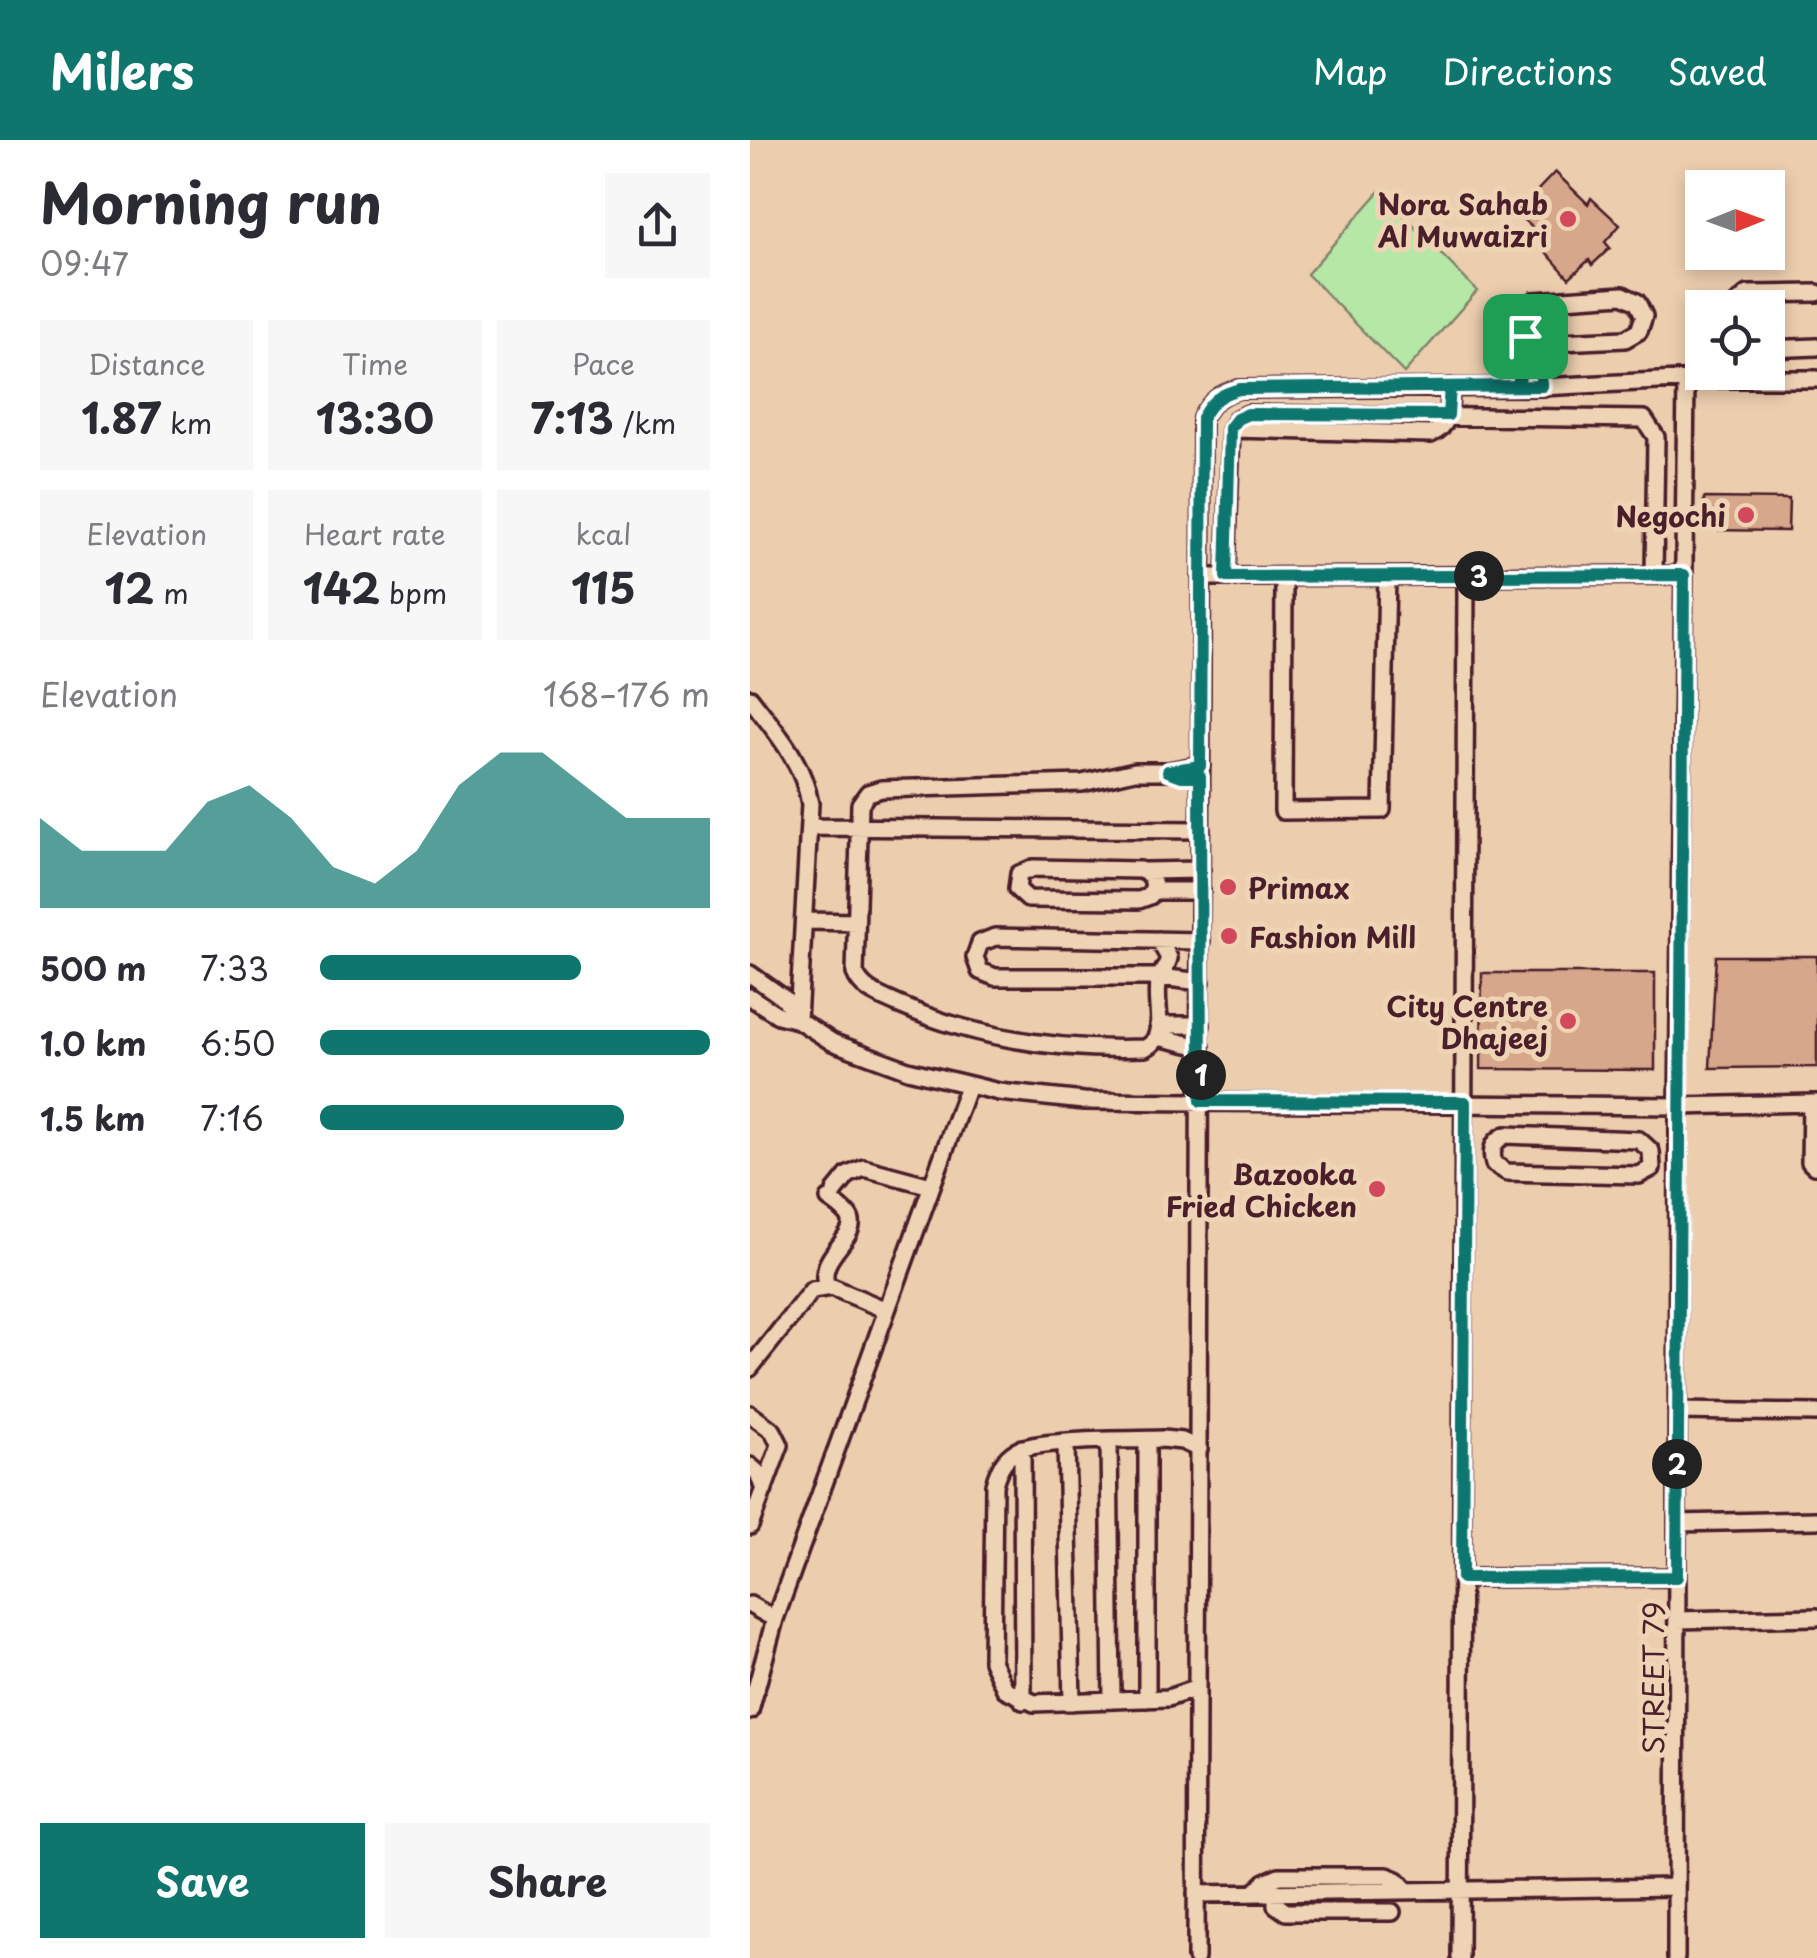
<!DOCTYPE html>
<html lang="en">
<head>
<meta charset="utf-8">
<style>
	body { margin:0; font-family:"Playpen Sans",sans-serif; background:#f7f7f7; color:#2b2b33; height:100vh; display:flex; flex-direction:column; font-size:38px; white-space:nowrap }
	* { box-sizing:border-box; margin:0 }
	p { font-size:32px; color:#7c7c81 }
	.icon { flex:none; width:55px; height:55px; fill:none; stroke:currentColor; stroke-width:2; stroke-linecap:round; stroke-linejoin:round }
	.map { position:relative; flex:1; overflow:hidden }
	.side { display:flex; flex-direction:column; background:#fff; width:750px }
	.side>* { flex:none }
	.needle { width:65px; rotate:89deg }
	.controls { position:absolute; left:935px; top:30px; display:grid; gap:20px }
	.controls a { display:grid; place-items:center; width:100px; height:100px; border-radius:0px; background:#fff; box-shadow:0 5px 15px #0003; font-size:50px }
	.pin { position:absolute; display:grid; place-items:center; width:85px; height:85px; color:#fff; margin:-42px; border-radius:20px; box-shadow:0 5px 15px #0006 }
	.km { position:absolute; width:50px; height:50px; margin:-25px; border-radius:50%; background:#222; color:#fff; font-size:28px; line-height:50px; text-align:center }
	.round { display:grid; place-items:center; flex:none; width:105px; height:105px; border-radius:0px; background:#f7f7f7 }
	.head { display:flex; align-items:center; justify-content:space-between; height:170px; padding:0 40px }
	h1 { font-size:55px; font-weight:700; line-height:75px }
	.figures { display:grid; grid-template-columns:repeat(3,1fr); gap:15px; height:170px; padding:10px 40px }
	.figures div { display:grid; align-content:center; border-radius:0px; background:#f7f7f7; text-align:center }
	.figures b { font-size:42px; font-weight:700 }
	.figures small { font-size:28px; font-weight:400 }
	.figures p { font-size:28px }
	.chart { height:280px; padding:20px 40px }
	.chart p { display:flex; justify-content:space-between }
	.chart svg { width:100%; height:180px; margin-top:10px; fill:#0f766e; opacity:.7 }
	.button { display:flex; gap:20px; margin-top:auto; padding:20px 40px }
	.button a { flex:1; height:115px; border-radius:0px; background:#0f766e; color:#fff; font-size:40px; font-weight:700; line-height:115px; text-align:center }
	.button a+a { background:#f7f7f7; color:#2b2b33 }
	ul { padding:0 40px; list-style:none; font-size:32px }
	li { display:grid; grid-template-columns:160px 120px 1fr; align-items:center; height:75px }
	li i { height:25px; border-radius:12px; background:#0f766e }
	header { display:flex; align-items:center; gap:60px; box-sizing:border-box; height:140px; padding:0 50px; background:#0f766e; color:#fff }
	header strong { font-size:48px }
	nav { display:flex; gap:55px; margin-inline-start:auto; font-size:35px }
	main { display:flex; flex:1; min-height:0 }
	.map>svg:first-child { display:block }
</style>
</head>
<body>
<header>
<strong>Milers</strong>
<nav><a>Map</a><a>Directions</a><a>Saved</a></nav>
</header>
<main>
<section class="side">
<div class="head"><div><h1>Morning run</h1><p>09:47</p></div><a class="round"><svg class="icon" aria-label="share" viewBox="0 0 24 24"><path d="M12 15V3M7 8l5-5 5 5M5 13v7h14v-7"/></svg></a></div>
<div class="figures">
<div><p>Distance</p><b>1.87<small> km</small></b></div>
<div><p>Time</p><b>13:30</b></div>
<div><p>Pace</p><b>7:13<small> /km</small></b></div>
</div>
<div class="figures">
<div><p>Elevation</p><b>12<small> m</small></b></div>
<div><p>Heart rate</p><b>142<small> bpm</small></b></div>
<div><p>kcal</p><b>115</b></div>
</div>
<div class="chart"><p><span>Elevation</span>168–176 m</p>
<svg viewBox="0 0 160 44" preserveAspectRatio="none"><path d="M0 44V22L10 30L20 30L30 30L40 18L50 14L60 22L70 34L80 38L90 30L100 14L110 6L120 6L130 14L140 22L150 22L160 22V44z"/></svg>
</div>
<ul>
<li><b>500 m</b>7:33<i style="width:67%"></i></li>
<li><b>1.0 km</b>6:50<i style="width:100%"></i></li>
<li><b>1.5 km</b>7:16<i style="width:78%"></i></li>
</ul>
<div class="button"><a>Save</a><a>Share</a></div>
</section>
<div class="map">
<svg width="1067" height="1818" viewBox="0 0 1067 1818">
	<rect width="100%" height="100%" fill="#eccdae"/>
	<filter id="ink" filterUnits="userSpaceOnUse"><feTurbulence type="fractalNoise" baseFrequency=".01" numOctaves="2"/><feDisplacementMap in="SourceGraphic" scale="20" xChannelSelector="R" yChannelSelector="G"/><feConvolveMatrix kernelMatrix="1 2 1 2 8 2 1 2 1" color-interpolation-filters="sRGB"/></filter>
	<g filter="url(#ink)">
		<path fill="#b5e7a7" stroke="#808369" stroke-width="2.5" d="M630,51L727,151L654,233L557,134Z"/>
		<path fill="#d6a78b" stroke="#4a1f2b" stroke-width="2.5" d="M805,32L838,64L841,58L870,85L855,102L860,108L842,125L839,120L819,138L789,104L793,97L766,73Z
			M954,358L1039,359L1038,391L954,390Z
			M966,816H1067V927L960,928Z
			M732,833H905V930L731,929Z"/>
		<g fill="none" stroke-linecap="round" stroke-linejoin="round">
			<defs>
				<path id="minor" d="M873,155L887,162L894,176L889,191L875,199L788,203L772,190L771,177L784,161Z
					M982,168L998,154L1067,153
					M1018,209L1067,207
					M767,247L776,217L775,196
					M791,247L789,220L795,203
					M481,289L681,294C702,285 699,267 700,247
					M451,437L934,435
					M476,437L481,289L487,279L498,274L894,279L906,297L904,435
					M534,437L533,671L632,670L637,436
					M0,558C26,592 53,621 60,664L48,880
					M60,687L451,690
					M283,728L390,730L401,735L404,745L400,756L389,760L278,759L267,749L269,734Z
					M396,731L451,730
					M403,751H451
					M56,781L106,782
					M409,800L419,818C417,827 411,832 409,840C402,861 420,897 395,908C309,911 226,899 147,864C130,856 112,851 105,833L110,664L118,653L131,649L332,643L385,631H418L451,625
					M0,834L35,859L48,880
					M451,842L409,837H245L230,831L225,817L230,803L245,797L451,801
					M0,857L28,875L48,880L82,902L158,930L249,952L334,961L928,966L1067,963
					M408,885H451
					M408,897L451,907
					M1061,963L1060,1022L1064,1026L1067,1024
					M756,995L889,1000L901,1011L902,1028L889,1035L757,1032L744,1024C740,1010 743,1001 756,995Z
					M85,1051L98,1035L114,1028L181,1046
					M77,1147C64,1115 114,1096 98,1075C93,1069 85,1063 79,1059
					M0,1228L62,1150L82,1147L136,1170
					M927,1271L1067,1273
					M0,1274L23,1291L30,1305L0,1386
					M359,1302L362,1560
					M316,1304L322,1562
					M272,1308L273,1561
					M0,1326L8,1333L14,1350
					M927,1383L1067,1380
					M712,1438L927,1437
					M0,1465L25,1479
					M927,1480L1067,1477
					M447,1548L418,1558L284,1563L255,1549L242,1521L244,1345C248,1329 255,1315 271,1309C296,1299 382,1300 413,1299L432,1301L449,1309
					M397,1559V1300
					M0,1571L25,1479L218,946
					M526,1752V1765L536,1772H642
					M504,1753L515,1742L529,1736H637L647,1740L657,1751
					M446,1754L926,1747
					M446,1818L452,278C461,261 470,254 489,249L791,247L948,239H1067
					M710,1818L716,436
					M926,1818L928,966L936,239"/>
			</defs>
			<use href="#minor" stroke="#4a1f2b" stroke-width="22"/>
			<use href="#minor" stroke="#eed3b5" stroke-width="15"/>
		</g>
	</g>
	<g fill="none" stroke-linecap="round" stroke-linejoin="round" filter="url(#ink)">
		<defs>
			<path id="route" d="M775,196L776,217L767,246L490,249C470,254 461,261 452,278L450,626L418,631L432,636H450L451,961L715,962L712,1438L927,1437L934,435L476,437L480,288L487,279L498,274L698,275L700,247L792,246L789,220L794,203H788L775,196"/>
		</defs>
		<use href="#route" stroke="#fff" stroke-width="20"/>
		<use href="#route" stroke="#0f766e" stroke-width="12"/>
	</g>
	<g fill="#d1495b" stroke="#eed3b5" stroke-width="4">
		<circle cx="818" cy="79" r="10"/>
		<circle cx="996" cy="375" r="10"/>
		<circle cx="478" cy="747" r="10"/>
		<circle cx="479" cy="796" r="10"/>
		<circle cx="818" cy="881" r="10"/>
		<circle cx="627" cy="1049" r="10"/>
	</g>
	<g text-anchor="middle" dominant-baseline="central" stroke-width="10" stroke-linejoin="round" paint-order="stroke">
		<g font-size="28" font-weight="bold" fill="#4a1f2b" stroke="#eed3b5" text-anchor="end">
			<text x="798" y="63">Nora Sahab<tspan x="798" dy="32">Al Muwaizri</tspan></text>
			<text x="976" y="375">Negochi</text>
			<text x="498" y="747" text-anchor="start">Primax</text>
			<text x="499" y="796" text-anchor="start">Fashion Mill</text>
			<text x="798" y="865">City Centre<tspan x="798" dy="32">Dhajeej</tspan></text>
			<text x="607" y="1033">Bazooka<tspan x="607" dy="32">Fried Chicken</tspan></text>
		</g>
		<g font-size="28" fill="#4a1f2b" stroke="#eed3b5">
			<text transform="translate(902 1538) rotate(-90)">STREET 79</text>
		</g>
	</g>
</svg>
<div class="controls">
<a><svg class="needle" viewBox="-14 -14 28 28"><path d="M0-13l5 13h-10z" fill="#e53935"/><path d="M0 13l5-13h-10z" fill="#7c7c81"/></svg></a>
<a><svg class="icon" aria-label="locate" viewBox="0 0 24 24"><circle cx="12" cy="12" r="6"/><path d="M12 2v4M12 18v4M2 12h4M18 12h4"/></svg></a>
</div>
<div class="pin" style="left:775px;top:196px;background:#1e9e55"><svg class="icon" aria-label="arrive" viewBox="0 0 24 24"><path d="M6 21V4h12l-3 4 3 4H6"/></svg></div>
<b class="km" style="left:451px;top:935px">1</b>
<b class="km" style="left:927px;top:1324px">2</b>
<b class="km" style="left:729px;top:436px">3</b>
</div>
</main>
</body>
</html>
